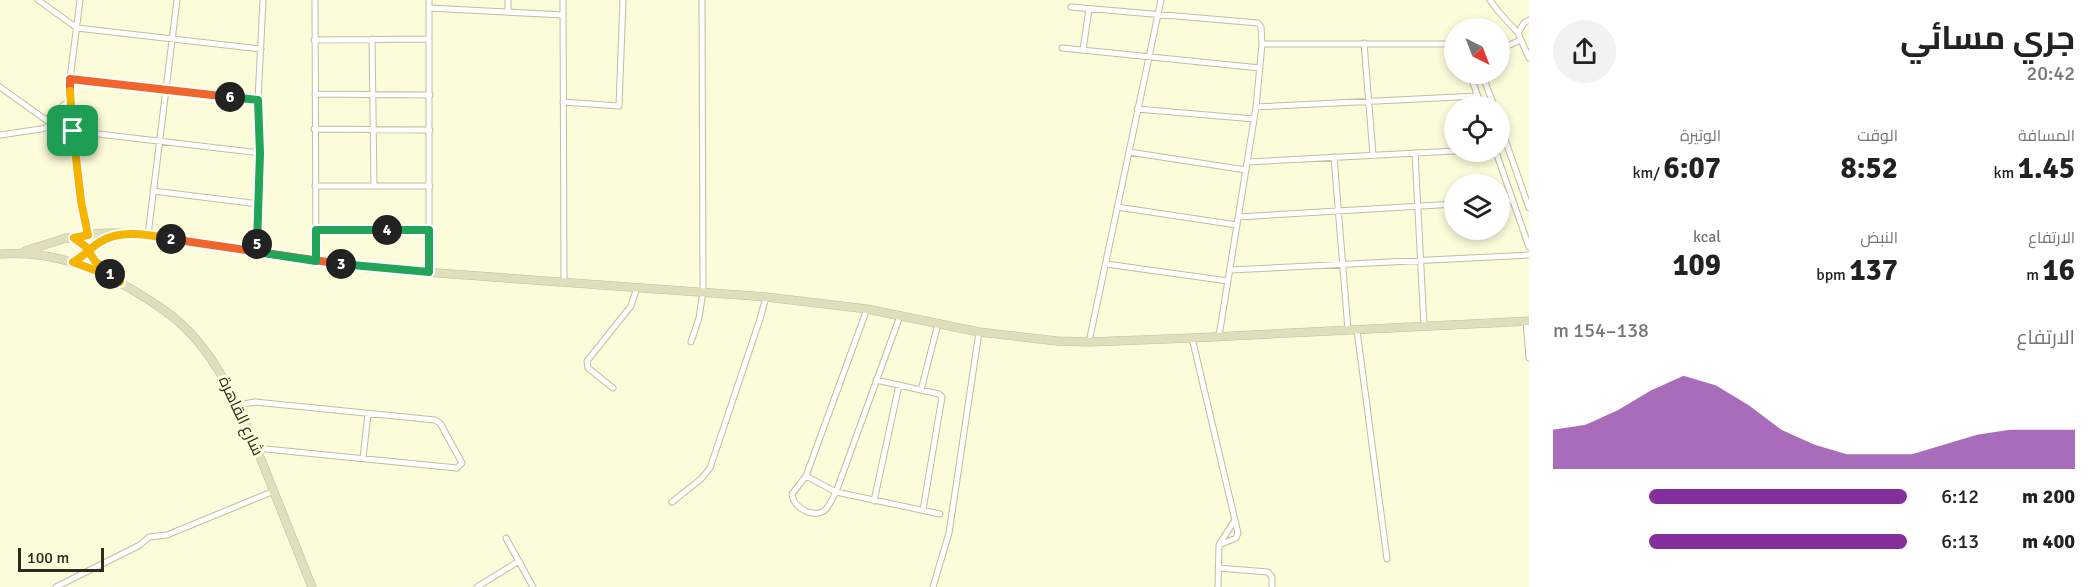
<!DOCTYPE html>
<html lang="ar">
<head>
<meta charset="utf-8">
<style>
	body { margin:0; font-family:Signika,Cairo,sans-serif; background:#f2f2f2; color:#222; direction:rtl; height:100vh; display:flex; flex-direction:column; font-size:22px; white-space:nowrap }
	* { box-sizing:border-box; margin:0 }
	p { font-size:20px; color:#767676 }
	.icon { flex:none; width:33px; height:33px; fill:none; stroke:currentColor; stroke-width:2; stroke-linecap:round; stroke-linejoin:round }
	.map { position:relative; flex:1; overflow:hidden; direction:ltr }
	.drawer { display:flex; flex-direction:column; background:#fff; width:570px }
	.drawer>* { flex:none }
	.needle { width:39px; rotate:138deg }
	.fabs { position:absolute; left:1444px; top:18px; display:grid; gap:12px }
	.fabs a { display:grid; place-items:center; width:66px; height:66px; border-radius:50%; background:#fff; box-shadow:0 3px 9px #0003; font-size:30px }
	.scale { position:absolute; left:18px; bottom:15px; width:86px; box-sizing:border-box; padding-left:6px; border:3px solid #2b2b1f; border-top:0; font-size:16px; line-height:21px; white-space:nowrap; color:#2b2b1f; -webkit-text-stroke:4px #fcfbda; paint-order:stroke }
	.pin { position:absolute; display:grid; place-items:center; width:51px; height:51px; color:#fff; margin:-26px; border-radius:12px; box-shadow:0 3px 9px #0006 }
	.km { position:absolute; width:30px; height:30px; margin:-15px; border-radius:50%; background:#222; color:#fff; font-size:16px; line-height:30px; text-align:center }
	.round { display:grid; place-items:center; flex:none; width:63px; height:63px; border-radius:32px; background:#f2f2f2 }
	.summary { display:flex; align-items:center; justify-content:space-between; height:102px; padding:0 24px }
	h1 { font-size:33px; font-weight:700; line-height:45px }
	.metrics { display:grid; grid-template-columns:repeat(3,1fr); gap:9px; height:102px; padding:6px 24px }
	.metrics div { display:grid; align-content:center }
	.metrics b { font-size:30px; font-weight:700 }
	.metrics small { font-size:16px; font-weight:400 }
	.metrics p { font-size:16px }
	.chart { height:168px; padding:12px 24px }
	.chart p { display:flex; justify-content:space-between }
	.chart svg { width:100%; height:108px; margin-top:6px; fill:#852f9d; opacity:.7 }
	ul { padding:0 24px; list-style:none; font-size:20px }
	li { display:grid; grid-template-columns:96px 72px 1fr; align-items:center; height:45px }
	li i { height:15px; border-radius:8px; background:#852f9d }
	main { display:flex; flex:1; min-height:0 }
	.map>svg:first-child { display:block }
</style>
</head>
<body>
<main>
<section class="drawer">
<div class="summary"><div><h1>جري مسائي</h1><p>20:42</p></div><a class="round"><svg class="icon" aria-label="share" viewBox="0 0 24 24"><path d="M12 15V3M7 8l5-5 5 5M5 13v7h14v-7"/></svg></a></div>
<div class="metrics">
<div><p>المسافة</p><b>1.45<small> km</small></b></div>
<div><p>الوقت</p><b>8:52</b></div>
<div><p>الوتيرة</p><b>6:07<small> /km</small></b></div>
</div>
<div class="metrics">
<div><p>الارتفاع</p><b>16<small> m</small></b></div>
<div><p>النبض</p><b>137<small> bpm</small></b></div>
<div><p>kcal</p><b>109</b></div>
</div>
<div class="chart"><p><span>الارتفاع</span>138–154 m</p>
<svg viewBox="0 0 160 44" preserveAspectRatio="none"><path d="M0 44V28L10 26L20 20L30 12L40 6L50 10L60 18L70 28L80 34L90 38L100 38L110 38L120 34L130 30L140 28L150 28L160 28V44z"/></svg>
</div>
<ul>
<li><b>200 m</b>6:12<i style="width:73%"></i></li>
<li><b>400 m</b>6:13<i style="width:73%"></i></li>
</ul>
</section>
<div class="map">
<svg width="1529" height="587" viewBox="0 0 1529 587">
	<rect width="100%" height="100%" fill="#fcfbda"/>
	<g fill="none" stroke-linecap="round" stroke-linejoin="round">
		<defs>
			<path id="minor" d="M38,0L77,28L261,49
				M80,0L70,79V100L81,201L88,235
				M315,0L316,261
				M563,0L564,282
				M1490,0L1498,11L1518,33
				M1071,7L1258,23L1261,27L1262,44
				M429,8L563,15
				M508,12V0
				M1529,20L1524,23L1518,33L1529,58
				M372,39L374,186
				M314,40L429,39
				M1364,43L1373,155
				M1062,48L1260,68
				M1500,49L1521,40
				M1083,50L1089,9
				M1470,74L1481,106
				M1482,74L1494,106
				M70,79L258,100
				M0,87L46,120L73,131L260,153
				M315,94L430,95
				M563,102L619,106L623,0
				M1256,107L1478,96
				M1137,109L1254,119
				M46,120L70,100
				M1500,125L1529,208
				M314,129L430,130
				M0,135L41,129L55,125
				M1129,152L1246,170
				M1496,152L1529,247
				M1415,153L1424,326
				M1334,157L1348,330
				M1248,162L1455,151
				M315,186H430
				M153,191L259,204
				M1500,201L1513,200
				M1117,207L1237,225
				M1238,217L1455,204
				M316,230H429
				M148,235L177,0
				M257,253L260,153L258,100L263,0
				M1106,264L1228,281
				M1230,270L1529,255
				M429,272V0
				M867,309L806,476L792,494C793,506 809,517 822,512C829,509 832,498 836,492L900,316
				M1526,321L1529,358
				M1357,330L1387,559
				M1219,336L1256,107L1262,44H1455
				M1192,338L1238,533L1236,538L1219,545L1218,587
				M691,342L699,318L703,291L702,0
				M1089,342L1161,0
				M876,380L939,394L942,397L923,510
				M613,388L588,368L587,361L631,306L637,287
				M921,390L938,324
				M238,405L255,402L435,420L440,423L462,463L457,468L256,448
				M363,458L368,414
				M806,476L836,492L940,514
				M874,501L899,385
				M672,502L701,479L710,468L760,319L766,297
				M506,538L533,587
				M1220,543L1235,520
				M1218,568L1268,572L1272,577V587
				M56,587L140,545L149,537L167,535L274,491
				M477,587L519,561
				M933,587L949,533L979,332"/>
			<path id="secondary" d="M74,238C116,225 185,241 228,248C275,255 322,262 369,268L766,297L867,309L979,332L1057,341L1089,342L1192,338L1529,321
				M25,251L66,238H74L85,245L95,261L109,274
				M0,254C44,251 87,263 126,286C151,301 175,315 194,337C224,371 240,411 258,452C276,497 294,542 312,587
				M73,262C87,255 97,242 113,236"/>
		</defs>
		<use href="#minor" stroke="#bfbf9f" stroke-width="7"/>
		<use href="#secondary" stroke="#bfbf9f" stroke-width="9"/>
		<use href="#minor" stroke="#fff" stroke-width="5"/>
		<use href="#secondary" stroke="#e0debb" stroke-width="8"/>
	</g>
	<g fill="none" stroke-linecap="round" stroke-linejoin="round">
		<defs>
			<path id="split-1" d="M73,131L81,201L88,235L74,238L85,246L95,261L110,274"/>
			<path id="split-2" d="M110,274L120,282L97,271L73,262C83,257 90,248 100,242C121,229 148,235 171,239"/>
			<path id="split-3" d="M171,239L341,264"/>
			<path id="split-4" d="M341,264L429,272V230H387"/>
			<path id="split-5" d="M257,244V252L316,261V230H387"/>
			<path id="split-6" d="M230,97L258,100L260,153L257,244"/>
			<path id="split-7" d="M70,91V79L230,97"/>
			<path id="split-8" d="M70,91L73,131"/>
		</defs>
		<use href="#split-1" stroke="#fff" stroke-width="12"/>
		<use href="#split-2" stroke="#fff" stroke-width="12"/>
		<use href="#split-3" stroke="#fff" stroke-width="12"/>
		<use href="#split-4" stroke="#fff" stroke-width="12"/>
		<use href="#split-5" stroke="#fff" stroke-width="12"/>
		<use href="#split-6" stroke="#fff" stroke-width="12"/>
		<use href="#split-7" stroke="#fff" stroke-width="12"/>
		<use href="#split-8" stroke="#fff" stroke-width="12"/>
		<use href="#split-1" stroke="#f5b400" stroke-width="8"/>
		<use href="#split-2" stroke="#f5b400" stroke-width="8"/>
		<use href="#split-3" stroke="#f0652b" stroke-width="8"/>
		<use href="#split-4" stroke="#22a559" stroke-width="8"/>
		<use href="#split-5" stroke="#22a559" stroke-width="8"/>
		<use href="#split-6" stroke="#22a559" stroke-width="8"/>
		<use href="#split-7" stroke="#f0652b" stroke-width="8"/>
		<use href="#split-8" stroke="#f5b400" stroke-width="8"/>
	</g>
	<g text-anchor="middle" dominant-baseline="central" stroke-width="6" stroke-linejoin="round" paint-order="stroke">
		<g font-size="16" fill="#2b2b1f" stroke="#fcfbda">
			<text transform="translate(241 416) rotate(65)">شارع القاهرة</text>
		</g>
	</g>
</svg>
<div class="fabs">
<a><svg class="needle" viewBox="-14 -14 28 28"><path d="M0-13l5 13h-10z" fill="#e53935"/><path d="M0 13l5-13h-10z" fill="#767676"/></svg></a>
<a><svg class="icon" aria-label="locate" viewBox="0 0 24 24"><circle cx="12" cy="12" r="6"/><path d="M12 2v4M12 18v4M2 12h4M18 12h4"/></svg></a>
<a><svg class="icon" aria-label="layers" viewBox="0 0 24 24"><path d="M12 4l9 5-9 5-9-5zM3 14l9 5 9-5"/></svg></a>
</div>
<div class="scale">100 m</div>
<div class="pin" style="left:73px;top:131px;background:#1e9e55"><svg class="icon" aria-label="arrive" viewBox="0 0 24 24"><path d="M6 21V4h12l-3 4 3 4H6"/></svg></div>
<b class="km" style="left:110px;top:274px">1</b>
<b class="km" style="left:171px;top:239px">2</b>
<b class="km" style="left:341px;top:264px">3</b>
<b class="km" style="left:387px;top:230px">4</b>
<b class="km" style="left:257px;top:244px">5</b>
<b class="km" style="left:230px;top:97px">6</b>
</div>
</main>
</body>
</html>
